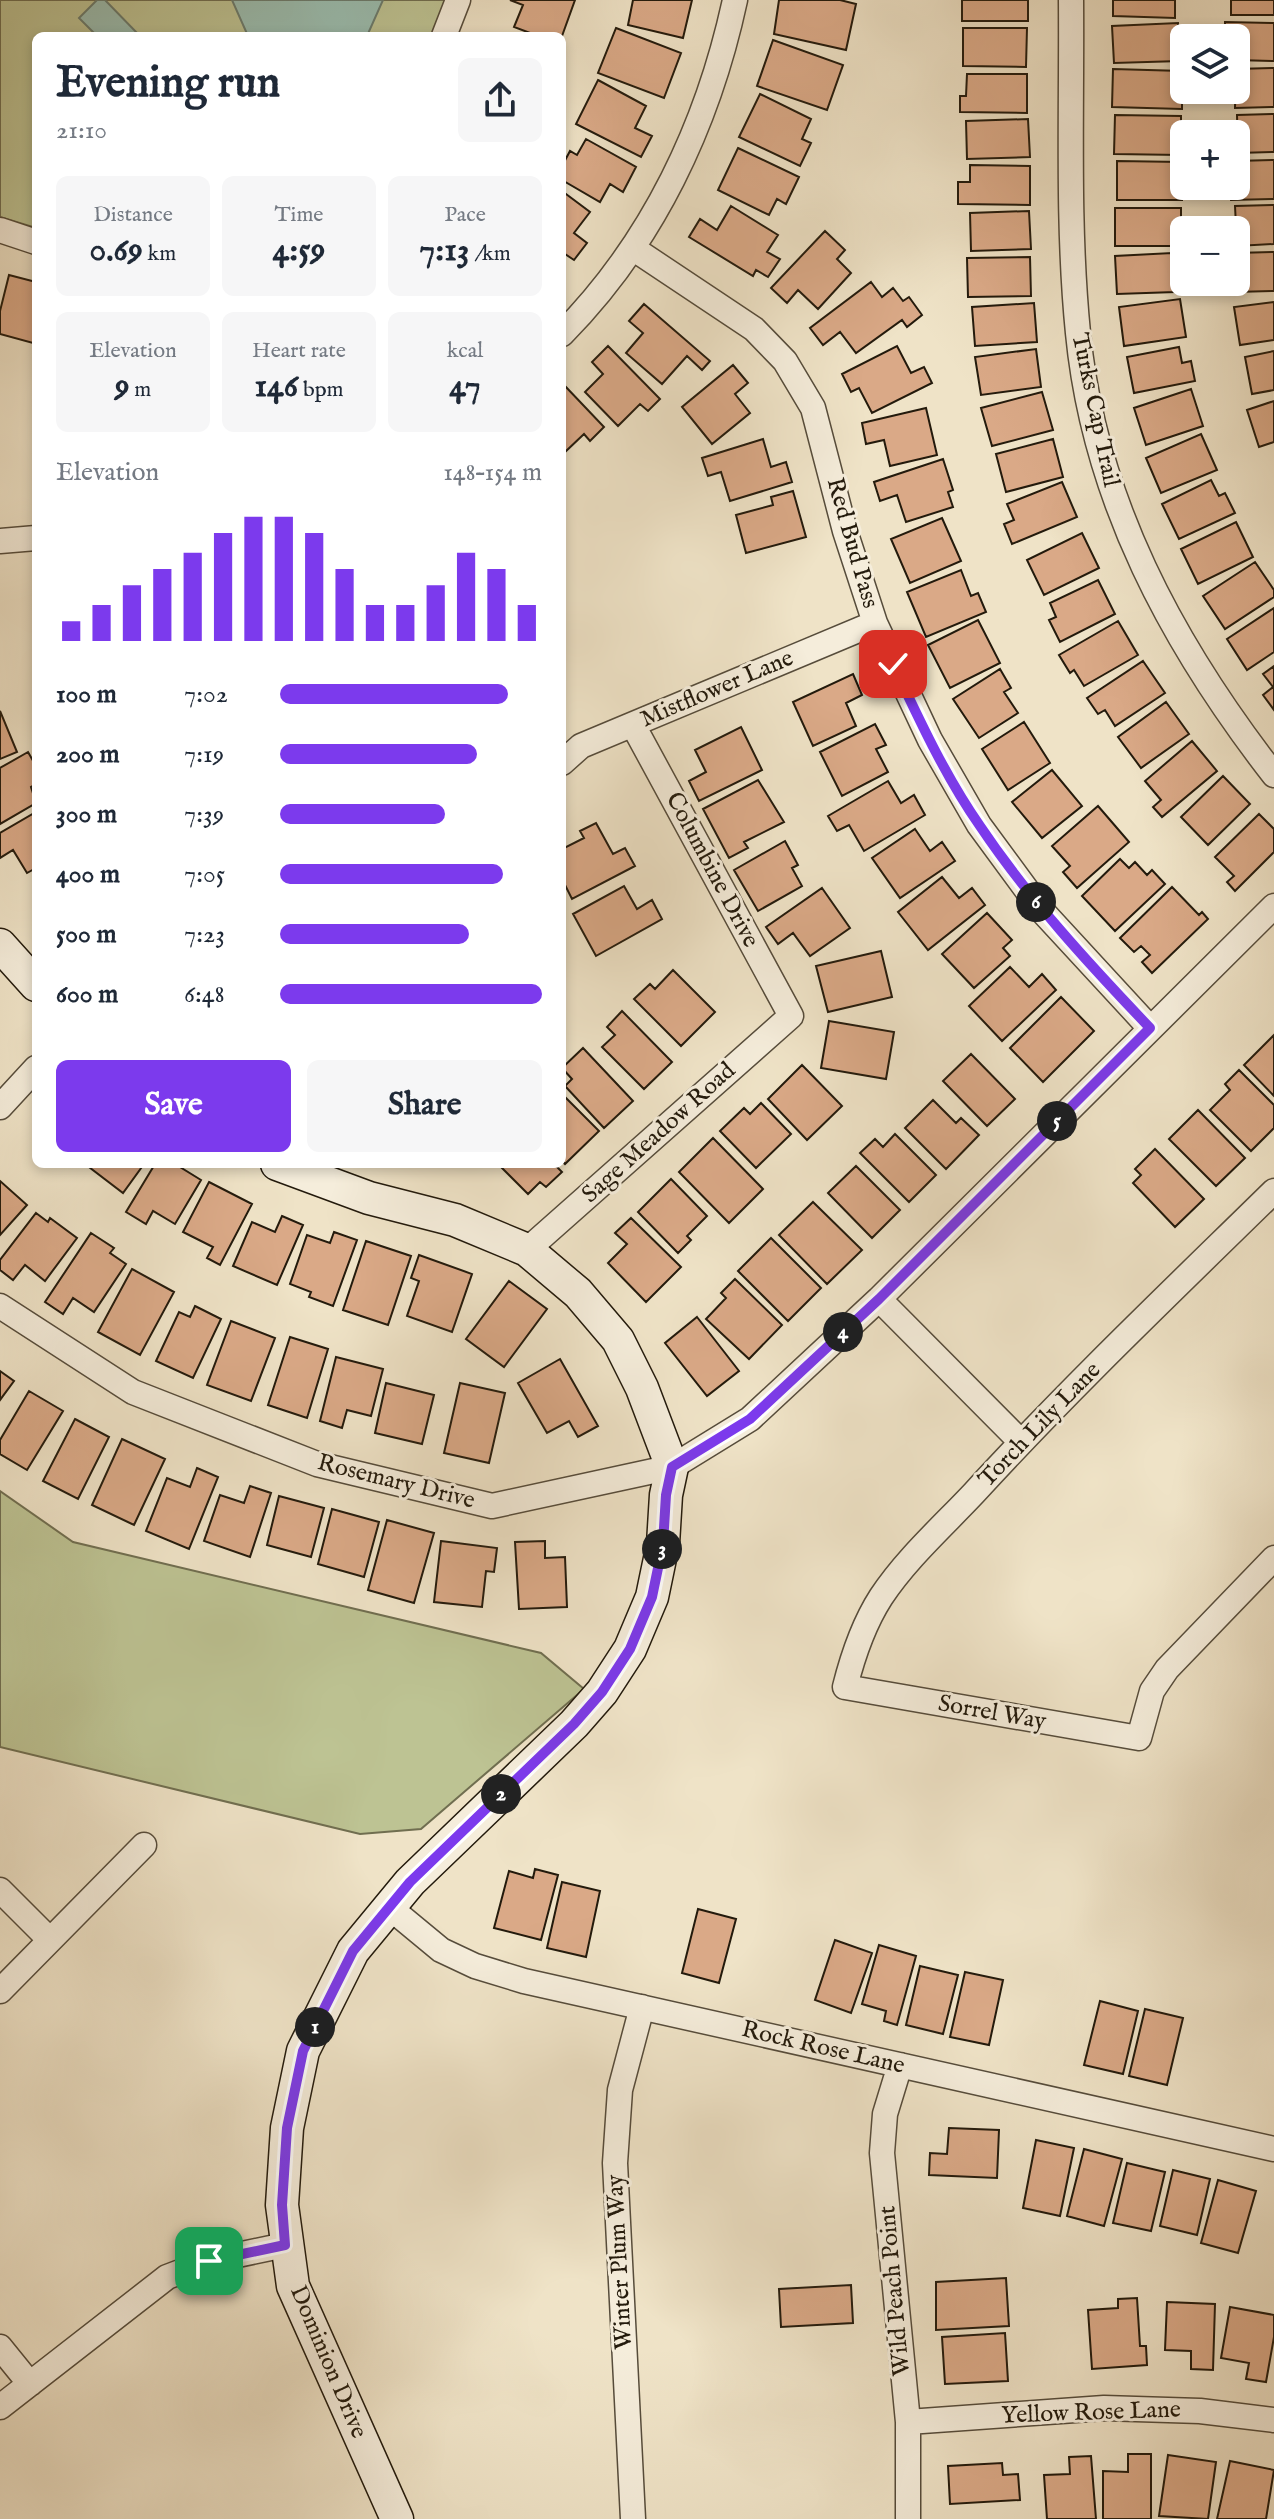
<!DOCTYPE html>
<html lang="en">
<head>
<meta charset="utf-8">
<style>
	body { margin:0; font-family:"IM FELL English",serif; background:#f6f6f7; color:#1f2937; height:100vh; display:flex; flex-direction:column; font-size:30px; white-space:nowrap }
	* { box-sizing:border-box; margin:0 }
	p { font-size:26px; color:#747a83 }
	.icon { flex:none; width:44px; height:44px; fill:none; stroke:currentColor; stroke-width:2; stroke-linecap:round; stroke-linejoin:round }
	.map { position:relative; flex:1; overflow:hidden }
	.details { position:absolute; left:32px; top:32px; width:534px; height:1136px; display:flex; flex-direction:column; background:#fff; border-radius:12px; box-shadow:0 4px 12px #0003 }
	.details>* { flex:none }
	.tools { position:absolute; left:1170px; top:24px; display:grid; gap:16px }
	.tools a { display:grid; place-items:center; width:80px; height:80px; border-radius:12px; background:#fff; box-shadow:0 4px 12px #0003; font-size:40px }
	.pin { position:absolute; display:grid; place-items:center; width:68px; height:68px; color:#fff; margin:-34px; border-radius:16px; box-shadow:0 4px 12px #0006 }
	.km { position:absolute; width:40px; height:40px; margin:-20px; border-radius:50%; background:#222; color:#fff; font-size:22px; line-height:40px; text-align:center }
	.round { display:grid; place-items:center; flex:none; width:84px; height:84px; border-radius:12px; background:#f6f6f7 }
	.headline { display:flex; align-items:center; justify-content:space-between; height:136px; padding:0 24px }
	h1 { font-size:44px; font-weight:800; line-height:60px }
	.figures { display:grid; grid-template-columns:repeat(3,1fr); gap:12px; height:136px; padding:8px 24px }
	.figures div { display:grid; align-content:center; border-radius:12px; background:#f6f6f7; text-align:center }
	.figures b { font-size:34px; font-weight:800 }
	.figures small { font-size:22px; font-weight:400 }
	.figures p { font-size:22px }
	.chart { height:224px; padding:16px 24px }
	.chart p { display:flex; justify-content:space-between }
	.chart svg { width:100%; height:144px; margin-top:8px; stroke:#7c3aed; stroke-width:6 }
	.cta { display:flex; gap:16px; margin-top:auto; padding:16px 24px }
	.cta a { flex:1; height:92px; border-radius:12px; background:#7c3aed; color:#fff; font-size:32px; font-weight:800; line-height:92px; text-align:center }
	.cta a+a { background:#f6f6f7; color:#1f2937 }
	ul { padding:0 24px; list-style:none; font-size:26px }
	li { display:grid; grid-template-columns:128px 96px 1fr; align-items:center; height:60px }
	li i { height:20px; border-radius:10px; background:#7c3aed }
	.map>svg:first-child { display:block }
</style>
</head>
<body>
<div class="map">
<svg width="1274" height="2519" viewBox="0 0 1274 2519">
	<rect width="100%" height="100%" fill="#efe3c7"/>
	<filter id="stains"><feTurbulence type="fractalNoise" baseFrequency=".0025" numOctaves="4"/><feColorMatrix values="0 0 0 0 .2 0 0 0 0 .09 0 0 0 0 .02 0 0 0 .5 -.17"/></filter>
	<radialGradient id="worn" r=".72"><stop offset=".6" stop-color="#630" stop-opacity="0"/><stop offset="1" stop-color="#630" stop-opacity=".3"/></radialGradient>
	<path fill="#bdc393" stroke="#706e50" stroke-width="2" d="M0,0H448L433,36H36V228L0,217Z
		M0,1491L73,1542L541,1653L584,1689L421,1829L360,1834L0,1747Z"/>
	<path fill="#9abeb1" stroke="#6a7c6f" stroke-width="2" d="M97,0H105L140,36H97L79,18Z
		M232,0H383L367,36H248Z"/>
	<path fill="#daa987" stroke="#231a0c" stroke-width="2" d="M510,0H575L562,36H538L514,27L523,5Z
		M633,0H692L683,38L628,25Z
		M779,0H840L856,4L846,50L774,34Z
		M962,0H1028V21H962Z
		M1113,0H1175V18L1113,16Z
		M1231,0H1274V15H1231Z
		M1225,22L1274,23V61L1236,60V38H1225Z
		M1178,23L1180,61L1114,63L1112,26Z
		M616,28L681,53L664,98L598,73Z
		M963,28H1027L1026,67L963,66Z
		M773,40L843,65L827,110L757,86Z
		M1274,68V107L1235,108L1236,69Z
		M1113,69L1182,71V109L1112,107Z
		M967,74H1027V113L960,112V96H966Z
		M598,80L646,106L635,128L652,136L641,157L576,124Z
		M760,94L811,119L802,139L811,143L800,166L739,137Z
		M1274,114V152L1238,153L1237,115Z
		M1115,115L1181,116V155L1114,154Z
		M1028,119L1030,157L967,159L966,121Z
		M586,139L636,167L623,192L610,184L600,202L562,180V166L570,151L577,155Z
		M738,148L799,177L786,204L777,199L769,215L718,190Z
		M1274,160V199L1231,200L1230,186H1236V161Z
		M1117,161L1182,162V200H1117Z
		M970,165L1030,166V205L958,204V182H970Z
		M562,191L590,212L574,233L587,243L574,260L562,252Z
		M1274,205V244L1237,246L1235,206Z
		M731,206L778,235L767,252L780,259L768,277L756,270L753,276L689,237L700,219L717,230Z
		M1115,208H1181V246H1115Z
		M1029,211L1031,249L971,251L970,213Z
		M825,231L845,250L837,259L851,273L818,309L798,290L787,303L771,288Z
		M1274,252V291L1235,292L1236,253Z
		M1172,253L1175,292L1117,294L1115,256Z
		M1030,257L1031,296L968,297L967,258Z
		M9,275L36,282L33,343L0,334V311Z
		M871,282L882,297L893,288L903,301L909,297L922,315L907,327L902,320L856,353L840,332L823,345L810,328Z
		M1180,299L1186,337L1124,346L1119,307Z
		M1274,302V340L1240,345L1234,307Z
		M1034,303L1037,342L975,346L972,307Z
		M644,304L710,361L702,370L687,356L662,384L626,353L643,333L629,321Z
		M608,346L660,399L648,411L640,404L618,426L585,392L603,374L592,362Z
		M897,346L911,373L924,367L932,383L872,413L859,388L851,392L842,374Z
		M1179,347L1182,363L1191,361L1195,381L1134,393L1127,357Z
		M1036,349L1041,387L981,395L975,357Z
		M1274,351V390L1252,394L1245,357Z
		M733,365L748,383L735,394L750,413L712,444L682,407Z
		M565,386L604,427L590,441L584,434L565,452L562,449V390Z
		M1191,389L1203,426L1146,445L1134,408Z
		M1042,392L1053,430L992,446L981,408Z
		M1274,401V442L1259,447L1247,410Z
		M926,408L937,455L890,466L884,440L866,444L862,423Z
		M1201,434L1217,470L1161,493L1146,458Z
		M763,439L771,467L786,462L792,482L730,501L721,472L708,476L702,458Z
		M1053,439L1063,477L1006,492L996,454Z
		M943,459L953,490L948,492L953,507L906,522L897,495L880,501L874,482Z
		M1211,480L1219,496L1225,493L1235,513L1179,539L1162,504Z
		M1062,482L1077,517L1012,544L1004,524L1014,520L1007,504Z
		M793,491L806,537L746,553L736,515L773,505L771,497Z
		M942,518L961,561L910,583L891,539Z
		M1236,522L1253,557L1198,584L1181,549Z
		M1082,533L1099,568L1044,595L1027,560Z
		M1255,562L1274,590V597L1225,629L1203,596Z
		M961,570L971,596L978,593L986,612L926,637L907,592Z
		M1098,580L1115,614L1060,642L1049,620L1056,617L1050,603Z
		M1274,608V652L1247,670L1227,639Z
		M978,620L1000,663L950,688L928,645Z
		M1118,621L1138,655L1084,686L1074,670L1070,673L1059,655Z
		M1143,661L1165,693L1115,726L1105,710L1098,714L1087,698Z
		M1274,666V710L1263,695L1273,687L1263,674Z
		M1000,669L1011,688L1004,692L1018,713L979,738L953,699Z
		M853,674L862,695L846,703L856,726L813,746L793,702Z
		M1166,702L1189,734L1141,768L1118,737Z
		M0,711L17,752L0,759Z
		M1024,722L1050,763L1008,790L982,749Z
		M875,724L886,745L876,749L888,772L842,796L820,752Z
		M741,727L762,770L699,801L689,781L706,772L695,750Z
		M1192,741L1217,771L1162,817L1153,807L1161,800L1145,781Z
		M28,752L36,766V784L31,787L36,803L0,824V768Z
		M1052,770L1082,806L1042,838L1012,802Z
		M1223,776L1250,804L1208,845L1181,817Z
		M758,780L784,822L744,842L748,848L729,858L703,809Z
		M888,781L901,803L914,795L925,815L864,851L849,825L837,831L828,816Z
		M1098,806L1129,842L1077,888L1063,872L1070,866L1052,846Z
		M36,812V868L27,873L13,850L0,858V833Z
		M1259,814L1274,829V852L1235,891L1227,882L1234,876L1215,857Z
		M596,823L613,854L625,848L635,866L572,899L562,879V849L584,838L580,831Z
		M915,829L930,851L942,842L955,861L900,898L872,858Z
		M785,841L798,865L792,868L802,886L758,911L734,870Z
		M1120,859L1129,868L1135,862L1147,875L1152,870L1165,884L1115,931L1082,896Z
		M942,877L959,898L972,888L985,905L928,950L898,912Z
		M624,886L637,909L652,900L662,919L596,956L573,914Z
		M1172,887L1199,915L1202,912L1208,919L1152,973L1142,962L1150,955L1141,946L1134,952L1120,938Z
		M822,888L850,928L810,956L793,933L778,944L766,927Z
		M987,913L1012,940L1003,948L1010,956L974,988L942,954Z
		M881,951L892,997L828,1012L816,966Z
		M1010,967L1029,987L1042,974L1056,990L1002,1041L969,1006Z
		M673,970L715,1012L681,1046L634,999L650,984L655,989Z
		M1061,997L1094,1031L1043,1082L1010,1048Z
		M622,1011L672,1062L644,1089L602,1047L615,1035L607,1027Z
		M829,1021L894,1032L886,1079L821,1068Z
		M1274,1035V1096L1244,1065Z
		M583,1048L633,1101L604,1128L565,1086L572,1079L562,1068Z
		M971,1054L1015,1099L987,1126L943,1081Z
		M802,1065L842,1106L807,1140L768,1099Z
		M1239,1070L1274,1105V1128L1251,1151L1210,1110L1230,1090L1225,1084Z
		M562,1094L599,1131L565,1164L562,1161Z
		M933,1100L956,1123L961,1118L979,1135L946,1169L905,1128Z
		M761,1103L791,1134L756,1168L720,1131L744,1108L750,1114Z
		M1198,1110L1245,1158L1216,1186L1169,1139Z
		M895,1134L936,1175L909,1202L860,1153L875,1139L883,1147Z
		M713,1138L763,1189L729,1223L679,1172Z
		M1155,1149L1204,1199L1175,1227L1133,1183L1141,1175L1135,1169Z
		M85,1164H144L123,1193Z
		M155,1164H175L201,1180L175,1224L153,1211L146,1224L126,1212Z
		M498,1164H554L562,1172L546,1187L540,1182L528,1194Z
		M856,1166L900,1210L872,1238L828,1193Z
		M671,1179L707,1216L687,1236L691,1240L678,1253L638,1212Z
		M0,1181L27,1205L0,1235Z
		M209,1182L252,1204L220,1265L207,1258L213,1247L183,1232Z
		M813,1202L862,1250L827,1284L779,1235Z
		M36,1213L48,1222L50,1218L77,1238L45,1281L25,1265L13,1280L0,1270V1260Z
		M282,1216L303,1225L277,1285L233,1266L252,1222L275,1232Z
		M631,1218L681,1267L646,1302L608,1263L627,1244L615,1233Z
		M334,1232L357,1240L333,1306L309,1297L311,1292L290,1284L307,1235L330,1243Z
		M91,1233L114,1248L110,1253L126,1264L94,1312L73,1298L63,1314L45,1302Z
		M771,1238L821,1288L788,1321L738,1271Z
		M366,1241L411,1256L388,1325L343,1310Z
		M419,1255L472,1274L452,1332L407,1316L419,1281L411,1278Z
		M132,1269L174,1292L140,1355L98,1332Z
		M735,1279L782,1325L749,1359L706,1319L726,1298L721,1293Z
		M509,1281L547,1309L504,1367L466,1339Z
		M195,1306L221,1319L193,1378L156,1361L179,1312L190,1317Z
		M697,1317L739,1371L707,1396L665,1343Z
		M231,1321L275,1338L251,1401L207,1385Z
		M290,1337L328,1349L307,1418L268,1405Z
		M336,1357L383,1369L371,1416L347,1410L342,1428L320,1421Z
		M560,1359L598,1426L578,1437L569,1421L547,1433L518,1383Z
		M0,1371L14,1381L0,1400Z
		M386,1383L434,1395L422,1444L375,1433Z
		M460,1383L505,1393L489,1463L444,1453Z
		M29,1391L63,1411L27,1470L0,1454V1440Z
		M75,1419L109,1437L78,1499L43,1481Z
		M122,1439L165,1459L134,1525L92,1505Z
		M197,1468L218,1477L189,1549L146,1531L167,1478L190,1487Z
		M250,1486L271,1493L250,1557L204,1541L220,1495L244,1503Z
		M279,1496L324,1508L311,1557L267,1545Z
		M332,1509L379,1522L364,1577L318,1564Z
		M387,1520L434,1533L414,1603L368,1590Z
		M441,1541L497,1548L494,1572L486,1571L482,1607L434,1602Z
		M545,1541V1558L565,1557L567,1607L519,1609L515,1542Z
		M535,1869L558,1875L541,1940L494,1928L509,1871L533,1878Z
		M562,1882L600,1891L586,1957L547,1948Z
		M698,1909L736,1919L719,1983L682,1973Z
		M835,1940L872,1953L851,2013L815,2000Z
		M879,1945L916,1956L897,2025L884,2021L886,2011L862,2004Z
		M920,1966L958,1975L943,2034L906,2025Z
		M965,1972L1003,1980L989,2045L950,2037Z
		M1100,2001L1138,2011L1123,2074L1084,2065Z
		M1145,2009L1183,2018L1167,2085L1129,2076Z
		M949,2128L999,2130L997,2178L929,2175L930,2153L947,2154Z
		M1036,2140L1074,2148L1060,2216L1023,2208Z
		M1084,2149L1122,2159L1104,2226L1067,2216Z
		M1127,2163L1165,2172L1151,2231L1113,2223Z
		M1173,2170L1210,2179L1197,2235L1160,2226Z
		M1218,2180L1256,2191L1238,2253L1201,2243Z
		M1006,2278L1009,2326L936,2330V2282Z
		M851,2285L853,2323L781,2327L779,2289Z
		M1137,2298L1140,2346H1146L1147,2365L1092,2369L1088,2310L1118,2308V2299Z
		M1167,2302L1215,2304L1213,2370L1191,2369V2351L1165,2350Z
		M1230,2307L1274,2315V2337L1266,2382L1246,2379L1249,2363L1221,2358Z
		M1005,2333L1008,2381L945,2384L942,2337Z
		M1128,2454H1151V2519H1103V2471L1128,2472Z
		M1168,2455L1216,2462L1208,2519L1159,2516Z
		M1091,2456L1096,2519H1047L1044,2475L1070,2474L1069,2457Z
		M1230,2461L1274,2470L1266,2519H1217Z
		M1002,2463L1003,2475L1018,2474L1020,2500L950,2504L948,2466Z"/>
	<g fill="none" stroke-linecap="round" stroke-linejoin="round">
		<defs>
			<path id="street" d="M1071,0C1072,110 1067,223 1078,333C1094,500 1173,645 1274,775
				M444,36L458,0
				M0,230L36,242
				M634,249L754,329L785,361L813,408L845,531L875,623L930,740L979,825L1043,912L1150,1028
				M562,334C653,242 708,125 735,0
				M0,541L36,538
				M562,763L581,746L875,623
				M0,1107L36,1068
				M1274,1191C1173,1290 1070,1388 974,1493C943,1526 906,1559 881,1597C863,1625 853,1655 845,1687L1139,1738L1152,1691L1167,1669L1274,1558
				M527,1250L791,1016L633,725
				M879,1299L1021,1442
				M0,1306L133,1392L317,1464L492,1506L672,1467L750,1419L879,1299L1274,906
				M0,1890L50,1940
				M389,1907L441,1950L475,1966L524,1981L1274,2149
				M0,1991L144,1845
				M900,2065L885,2114L882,2153L908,2422V2519
				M0,2347L30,2384
				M0,2407L167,2277L209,2261L285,2245
				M908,2422L1104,2408L1200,2411L1274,2420
				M633,2519L615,2163L620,2090L642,2007"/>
			<path id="secondary" d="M0,945L36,985
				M277,1164L369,1198L455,1220L527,1250L578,1293L618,1340L642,1388L672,1467L666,1495L663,1544L652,1597L630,1649L602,1692L574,1724L410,1882L353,1951L303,2051L287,2128L282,2205L293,2286L397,2519"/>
		</defs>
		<use href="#street" stroke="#564c3b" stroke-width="27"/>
		<use href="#secondary" stroke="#231a0c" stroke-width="35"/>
		<use href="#street" stroke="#f5eddb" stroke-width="24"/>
		<use href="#secondary" stroke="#f5eddb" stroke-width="32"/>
	</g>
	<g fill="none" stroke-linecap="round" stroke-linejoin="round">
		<defs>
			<path id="route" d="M209,2261L285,2245L282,2205L287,2128L303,2051L353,1951L410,1882L574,1724L602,1692L630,1649L652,1597L663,1544L666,1495L672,1467L750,1419L879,1299L1150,1028C1089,964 1029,899 980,826C945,776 919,719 893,664"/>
		</defs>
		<use href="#route" stroke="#fff" stroke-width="16"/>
		<use href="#route" stroke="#7c3aed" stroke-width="10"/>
	</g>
	<g text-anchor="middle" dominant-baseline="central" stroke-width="6" stroke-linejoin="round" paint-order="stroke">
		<g font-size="24" fill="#231a0c" stroke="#f5eddb">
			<text transform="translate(1095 410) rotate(78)">Turks Cap Trail</text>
			<text transform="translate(852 543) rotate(74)">Red Bud Pass</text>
			<text transform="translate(717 689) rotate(-23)">Mistflower Lane</text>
			<text transform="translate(712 870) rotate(62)">Columbine Drive</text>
			<text transform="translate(659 1133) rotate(-42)">Sage Meadow Road</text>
			<text transform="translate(1040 1425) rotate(-46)">Torch Lily Lane</text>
			<text transform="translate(396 1482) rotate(14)">Rosemary Drive</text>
			<text transform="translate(992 1713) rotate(10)">Sorrel Way</text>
			<text transform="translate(823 2048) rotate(13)">Rock Rose Lane</text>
			<text transform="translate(620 2262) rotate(-93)">Winter Plum Way</text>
			<text transform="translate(895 2291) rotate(-95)">Wild Peach Point</text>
			<text transform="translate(328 2362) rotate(67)">Dominion Drive</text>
			<text transform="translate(1091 2413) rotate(-2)">Yellow Rose Lane</text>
		</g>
	</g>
	<rect width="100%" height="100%" filter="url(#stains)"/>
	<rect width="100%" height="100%" fill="url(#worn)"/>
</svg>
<div class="tools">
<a><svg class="icon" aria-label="layers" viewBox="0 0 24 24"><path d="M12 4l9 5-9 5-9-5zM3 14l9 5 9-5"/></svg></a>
<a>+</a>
<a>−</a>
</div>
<div class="pin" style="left:209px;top:2261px;background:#1e9e55"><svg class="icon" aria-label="arrive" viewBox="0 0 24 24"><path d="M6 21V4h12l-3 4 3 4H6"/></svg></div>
<div class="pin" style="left:893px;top:664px;background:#d93025"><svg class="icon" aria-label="check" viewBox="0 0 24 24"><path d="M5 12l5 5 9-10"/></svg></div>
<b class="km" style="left:315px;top:2027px">1</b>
<b class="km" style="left:501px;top:1794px">2</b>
<b class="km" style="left:662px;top:1549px">3</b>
<b class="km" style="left:843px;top:1332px">4</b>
<b class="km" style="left:1057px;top:1121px">5</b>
<b class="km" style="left:1036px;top:902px">6</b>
<section class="details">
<div class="headline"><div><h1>Evening run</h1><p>21:10</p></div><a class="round"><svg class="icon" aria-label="share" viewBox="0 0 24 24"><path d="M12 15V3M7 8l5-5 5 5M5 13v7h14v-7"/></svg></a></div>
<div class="figures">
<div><p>Distance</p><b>0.69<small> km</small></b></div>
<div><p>Time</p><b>4:59</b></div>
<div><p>Pace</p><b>7:13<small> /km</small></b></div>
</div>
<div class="figures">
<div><p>Elevation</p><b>9<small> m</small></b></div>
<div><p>Heart rate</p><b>146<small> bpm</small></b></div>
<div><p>kcal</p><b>47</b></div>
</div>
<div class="chart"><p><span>Elevation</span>148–154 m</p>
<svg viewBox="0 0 160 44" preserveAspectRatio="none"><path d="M5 44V38M15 44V33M25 44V27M35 44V22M45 44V17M55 44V11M65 44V6M75 44V6M85 44V11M95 44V22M105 44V33M115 44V33M125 44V27M135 44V17M145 44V22M155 44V33"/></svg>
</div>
<ul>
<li><b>100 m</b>7:02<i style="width:87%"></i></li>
<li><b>200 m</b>7:19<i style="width:75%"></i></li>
<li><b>300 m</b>7:39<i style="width:63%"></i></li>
<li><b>400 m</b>7:05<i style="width:85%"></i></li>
<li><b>500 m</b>7:23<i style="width:72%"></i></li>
<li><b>600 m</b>6:48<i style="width:100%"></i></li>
</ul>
<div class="cta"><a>Save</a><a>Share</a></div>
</section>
</div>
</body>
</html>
